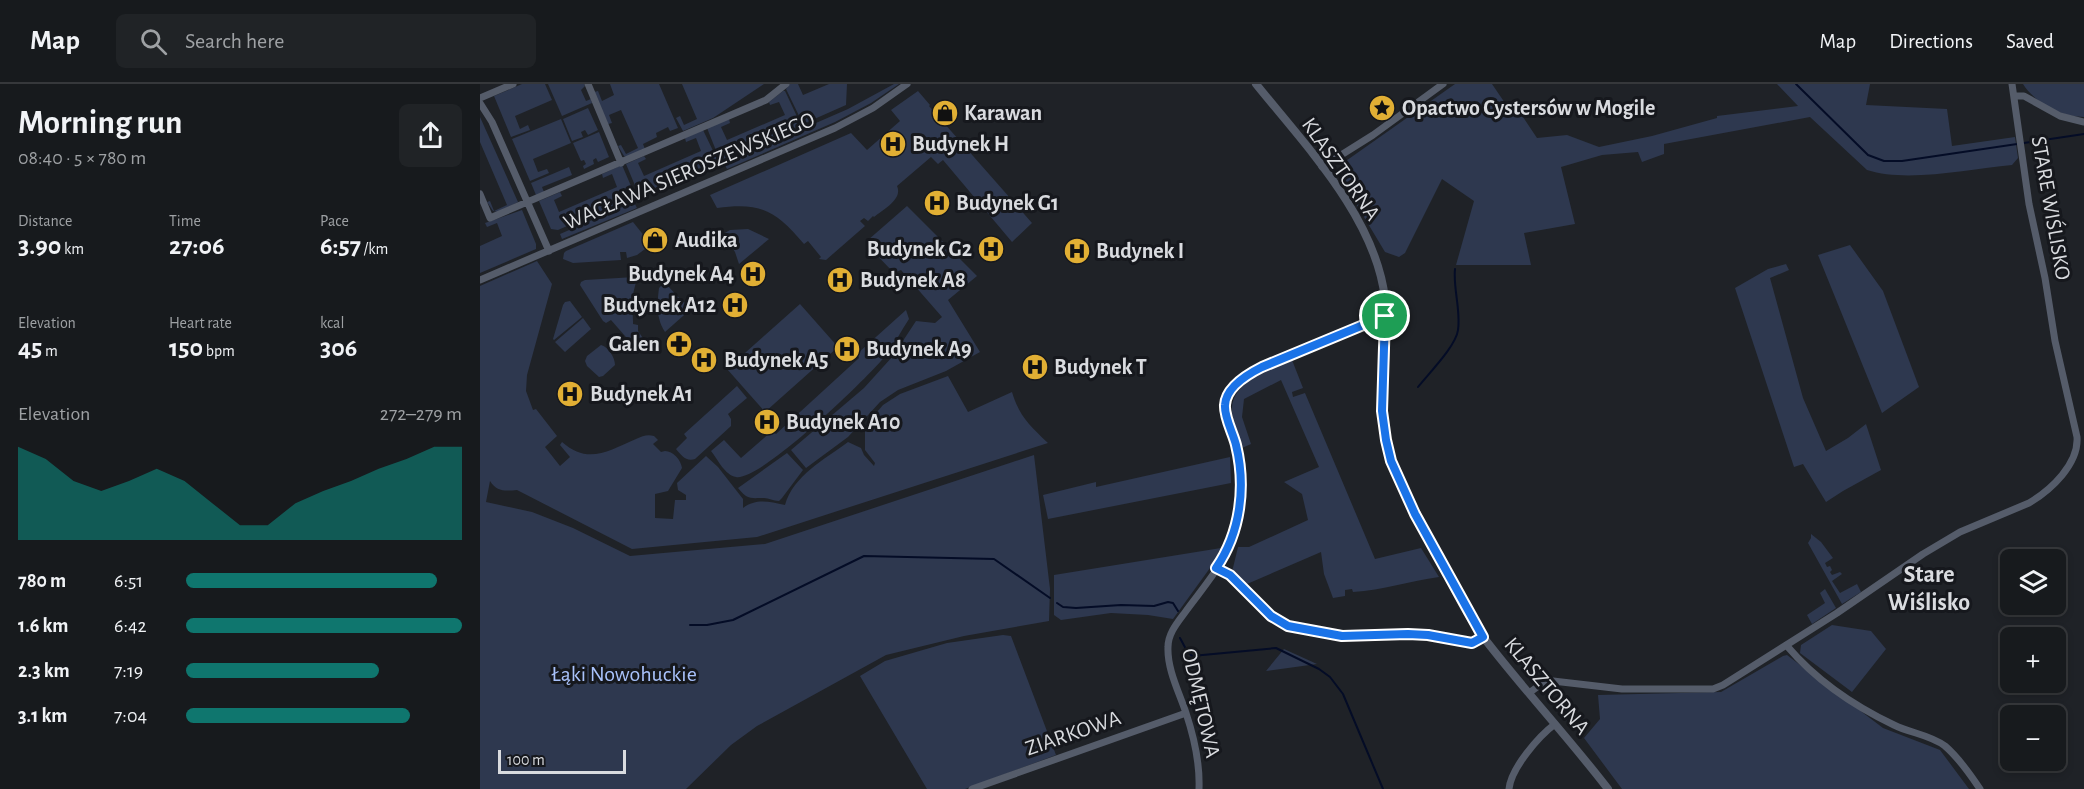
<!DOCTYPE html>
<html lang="en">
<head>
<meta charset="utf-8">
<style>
	body { margin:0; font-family:"Alegreya Sans",sans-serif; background:#202326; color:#f1f3f6; height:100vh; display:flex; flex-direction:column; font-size:22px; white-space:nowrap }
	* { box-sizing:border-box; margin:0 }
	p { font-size:20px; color:#9ea1a4 }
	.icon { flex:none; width:33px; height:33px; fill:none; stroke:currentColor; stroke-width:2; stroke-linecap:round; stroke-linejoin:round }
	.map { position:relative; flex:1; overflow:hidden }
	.details { display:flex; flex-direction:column; background:#171a1d; width:480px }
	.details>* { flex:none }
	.buttons { position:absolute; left:1520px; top:465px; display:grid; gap:12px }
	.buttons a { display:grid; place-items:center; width:66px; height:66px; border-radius:9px; background:#171a1d; box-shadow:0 3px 9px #0003,0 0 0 2px #36383b; font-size:30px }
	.scale { position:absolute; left:18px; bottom:15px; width:128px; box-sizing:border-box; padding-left:6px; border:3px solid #d9dbdf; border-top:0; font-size:16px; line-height:21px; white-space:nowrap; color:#d9dbdf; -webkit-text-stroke:4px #16181d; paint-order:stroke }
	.pin { position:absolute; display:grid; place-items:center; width:51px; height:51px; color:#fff; margin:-26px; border:3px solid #fff; border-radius:50%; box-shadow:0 2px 6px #0007 }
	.round { display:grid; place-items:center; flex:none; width:63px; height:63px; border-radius:9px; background:#202326 }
	.overview { display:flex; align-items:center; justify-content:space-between; height:102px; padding:0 18px }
	h1 { font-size:33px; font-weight:700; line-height:45px }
	.figures { display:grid; grid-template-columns:repeat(3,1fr); gap:9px; height:102px; padding:6px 18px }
	.figures div { display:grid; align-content:center }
	.figures b { font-size:26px; font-weight:700 }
	.figures small { font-size:16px; font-weight:400 }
	.figures p { font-size:16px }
	.chart { height:168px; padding:12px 18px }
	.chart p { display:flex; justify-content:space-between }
	.chart svg { width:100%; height:108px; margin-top:6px; fill:#0f766e; opacity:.7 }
	ul { padding:0 18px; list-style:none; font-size:20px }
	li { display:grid; grid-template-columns:96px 72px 1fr; align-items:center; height:45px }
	li i { height:15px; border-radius:8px; background:#0f766e }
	header { display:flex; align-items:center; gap:36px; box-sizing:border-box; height:84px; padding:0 30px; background:#171a1d; border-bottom:2px solid #36383b }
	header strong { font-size:28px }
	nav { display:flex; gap:33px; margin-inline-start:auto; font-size:21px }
	.search { width:420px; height:54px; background:#202326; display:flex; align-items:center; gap:15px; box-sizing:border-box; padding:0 21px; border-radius:9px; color:#9ea1a4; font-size:22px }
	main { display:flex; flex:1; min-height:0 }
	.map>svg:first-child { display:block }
</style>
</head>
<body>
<header>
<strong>Map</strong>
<div class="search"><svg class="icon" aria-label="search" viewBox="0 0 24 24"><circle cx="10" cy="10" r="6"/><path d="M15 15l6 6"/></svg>Search here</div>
<nav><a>Map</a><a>Directions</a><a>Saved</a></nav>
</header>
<main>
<section class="details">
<div class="overview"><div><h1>Morning run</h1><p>08:40 · 5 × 780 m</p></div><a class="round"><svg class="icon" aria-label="share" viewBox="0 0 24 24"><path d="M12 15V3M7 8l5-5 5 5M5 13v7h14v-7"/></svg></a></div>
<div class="figures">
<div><p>Distance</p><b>3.90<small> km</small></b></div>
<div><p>Time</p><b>27:06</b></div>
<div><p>Pace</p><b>6:57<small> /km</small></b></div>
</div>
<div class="figures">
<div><p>Elevation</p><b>45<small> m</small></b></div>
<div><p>Heart rate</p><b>150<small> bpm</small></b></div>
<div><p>kcal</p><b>306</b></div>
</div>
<div class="chart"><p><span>Elevation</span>272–279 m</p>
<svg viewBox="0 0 160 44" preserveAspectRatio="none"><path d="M0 44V6L10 11L20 20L30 24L40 20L50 15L60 20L70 29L80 38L90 38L100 29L110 24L120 20L130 15L140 11L150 6L160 6V44z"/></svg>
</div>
<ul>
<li><b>780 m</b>6:51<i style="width:91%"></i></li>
<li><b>1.6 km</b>6:42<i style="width:100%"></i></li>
<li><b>2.3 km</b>7:19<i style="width:70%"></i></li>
<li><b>3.1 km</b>7:04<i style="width:81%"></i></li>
</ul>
</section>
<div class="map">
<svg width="1604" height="705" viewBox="0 0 1604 705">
	<rect width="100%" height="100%" fill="#1f2227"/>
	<path fill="#2e384f" d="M42,0H65L72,16L35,32L40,45L48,41L50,46L31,53L14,12Z
		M68,0H104L105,2L101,6L106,17L111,15L112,19L82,32Z
		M130,0H179L198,44L190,47L188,43L176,49L177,53L163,60L165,65L148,73L144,72L138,62L141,61L146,70L158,64L141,26L129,31L132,39L128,40L114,8L118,7L122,17L134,11Z
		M202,0H284L233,34L203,47L196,34L200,32L204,41L217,35Z
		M310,0H318L323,11L349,0H367L366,21L323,40L306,5Z
		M414,0H419L391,19L355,38L247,85L244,79L368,25Z
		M975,0H1012L1027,22L1029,20L1041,30L1057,54L1087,51L1119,63L1172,52L1237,34V32L1318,22L1297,0H1390L1386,21L1467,25L1472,62L1535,53L1538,74L1532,81C1489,85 1427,99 1387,86L1330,33L1184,60V70L1162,78L1158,68L1122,71L1081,83L1095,140L1044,149L1051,181H976L994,117L962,95L925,169L919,173L905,168L860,93L863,79Z
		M1543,0H1604V33C1581,33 1555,19 1543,0Z
		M303,7H305L321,41L241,76L239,74L227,44L249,35L250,39L241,43L247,56L305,31L299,18L290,21L289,18Z
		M438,7L450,21L449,22L552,139L532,158L463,76L458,80L451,73L417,102C423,115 404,125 394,133L393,132L388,137L384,134L380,137L385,142L346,176L339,175L341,173L328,157L324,160C296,127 282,118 237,124L230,111L371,49L387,66L420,37L411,26Z
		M108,24L118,46L108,51L105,46L101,48L103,53L92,57L83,35Z
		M0,33L38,118L19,128L13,127L7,118L10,117L14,127L27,121L0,58Z
		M81,35L91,59L53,75L58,88L67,85L69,89L50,97L32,55Z
		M223,46L237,75L236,77L159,111L146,80L164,72L166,75L158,79L164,92L221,67L216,54L206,58L205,54Z
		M119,48L129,73L118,78L116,74L113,76L114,80L104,85L103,82L106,80L104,76L101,77L93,59Z
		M142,81L154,109L153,113L78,146L71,145L59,117L80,108L82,112L74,116L79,128L137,103L132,90L123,94L122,90Z
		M89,83L92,91L62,103L64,108L56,111L51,99Z
		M154,118L157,124L82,155L80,150Z
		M427,122L497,192L468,216L500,268L466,287L418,306L400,318L368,353L326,384L311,366L384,304L413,272L436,237L455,239L462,233L421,186L414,189L387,161L388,156Z
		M42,126L56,160V165L0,189V162L22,152L17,139L7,143L5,139Z
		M153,138L169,158L167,160L169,162L157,171L147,174L146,168H140L141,176L93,179L83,175L84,169L86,167Z
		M268,145L289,155L259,180L255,168L243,150L250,146Z
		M1370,161L1403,207L1439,303L1402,329L1338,171Z
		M57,177L72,200L47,291L46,307L53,326L56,325L77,352L65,363L80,382L90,373L80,361L82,358C108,381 128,367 156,355C163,352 167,350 174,352L178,356L173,360L181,368L185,367C193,367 201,376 202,384L188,407L175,410V434L193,435L195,416H206V411L198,406L197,399L226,372L238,383L263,415V424C277,414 289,418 305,421C313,392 345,375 368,358L381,364L384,371L394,382L395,379L385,366V342L403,321L420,310L468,292L488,328L532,308C539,332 550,342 568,359L277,453L152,465L37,406C25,407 17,408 10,397L6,418L52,428L93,444L150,472L285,460L554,371L570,505L569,537L484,552L406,571L277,642L251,661L206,705H0V202Z
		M1306,180L1309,186L1290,194L1323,314L1346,367L1368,354L1386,340L1401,386L1363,407L1346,418L1323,380L1314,383L1255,204L1288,185Z
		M155,193L157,194L152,214L153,237V240L158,241V247L167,260L159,268L131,236L126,239L123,237L100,201L101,198L105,196Z
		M183,200L187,201L200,215L212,224L185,248C176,234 177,220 179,204Z
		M90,217L102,233L74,256L73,255L83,221L85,218Z
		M320,220L358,263L285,328L247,285Z
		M426,226L429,235C421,247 415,259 407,270C390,292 280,398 256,393C245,391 238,376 231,367L244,356L261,374L292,347L296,350L379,274L377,270Z
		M103,234L111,245L85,268L75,258Z
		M121,261C128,263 135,273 135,281L123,292L119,293L107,282L105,277L107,272Z
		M812,276L823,304L812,308L813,313L825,309L895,475L941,464L959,493C930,497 903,506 873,508L872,505L865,506V512L853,514L844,490L841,468L767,500L752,488L758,463H769L828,436L822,410L804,398L839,383L801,296L764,315L762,333L771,360L762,364C758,352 751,337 752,323C754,297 791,285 812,276Z
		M257,302L267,314L248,330L251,335V342L215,375C206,378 201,371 196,365L207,354L204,350Z
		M307,369L323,386L302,414L299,417C293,417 289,414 284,414C270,414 268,416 258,404Z
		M750,373L751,399L568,435L563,411L616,398V403Z
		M1331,450L1341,458L1353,474L1345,479L1347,483L1350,482L1352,486L1350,488L1352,491L1360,488L1362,490L1352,497L1360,509L1377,500L1381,508L1362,520L1328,459L1331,454Z
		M741,464L730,484L693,535L668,531L631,529L581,536L574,531V491Z
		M1345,505L1356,524L1332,540L1327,531L1345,519L1340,509Z
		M1352,541L1391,547L1406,565L1372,608L1320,569L1321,561Z
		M523,551L531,552L576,671L485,705H447L380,592L405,577L467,559Z
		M804,565L837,580L786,587Z
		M1307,571L1403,644L1460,666L1489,705H1142L1104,654L1120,635L1118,611L1241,608L1303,572Z"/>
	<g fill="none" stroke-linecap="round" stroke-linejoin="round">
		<path stroke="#040c26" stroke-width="2" d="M1316,0L1388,71L1404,77H1422L1604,50
			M938,303C949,289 976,262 978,246C981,226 973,205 975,185
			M577,519L583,523L596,524L641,521L674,522L688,518L693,519L698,527
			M210,541H227L253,536L384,472L514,475L570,514
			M700,554L707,567L712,572L796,564L839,585L850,593L863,610L903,705"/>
		<path stroke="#555c6a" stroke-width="7" d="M108,0L141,79
			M1535,12H1544L1580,32L1604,38
			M0,14L33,0
			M0,19L12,38L69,167
			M842,83L893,51L963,0
			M0,110L10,134L286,16L306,0
			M0,196L355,44L393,24L427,0
			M736,484C764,497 780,532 808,542C852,559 900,546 946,551C967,553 984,566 1003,553
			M1307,562C1335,595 1374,622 1414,641C1430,649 1451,651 1465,662C1479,674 1490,690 1500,705
			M1049,609L1064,598L1073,597L1142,605H1233L1243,601L1357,529L1443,470L1480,448L1549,419C1571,406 1599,380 1597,353L1575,257L1565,194L1549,120L1532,0
			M492,705L706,629
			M719,705C720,680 714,653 706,629C699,608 687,585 688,563C688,549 698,538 706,527C724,502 751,473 756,441C759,422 763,402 761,382C754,338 725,319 773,287L905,232
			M1029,705C1031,684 1059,652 1075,640"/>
		<path stroke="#555c6a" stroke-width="8" d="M776,0C825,61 896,134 905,215C911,273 893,330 914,386C925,414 941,441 955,467C970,496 984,528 1004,554C1044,606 1088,653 1128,705"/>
	</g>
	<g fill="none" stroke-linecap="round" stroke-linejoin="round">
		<defs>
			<path id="route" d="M905,232L902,327L906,356L911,377L935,430L1003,553L992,559L948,551L928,550L862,552L808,542L791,532L750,491L736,484C761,448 766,402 756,361C753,349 744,333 745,321C746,303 768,290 782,283Z"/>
		</defs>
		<use href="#route" stroke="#fff" stroke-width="12"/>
		<use href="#route" stroke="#1a73e8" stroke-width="8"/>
	</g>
	<defs>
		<symbol id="sight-disc" viewBox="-11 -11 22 22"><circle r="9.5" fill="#e1af34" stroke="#16181d"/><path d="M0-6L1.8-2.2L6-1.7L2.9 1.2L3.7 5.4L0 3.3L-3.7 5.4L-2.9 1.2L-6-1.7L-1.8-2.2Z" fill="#111"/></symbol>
		<symbol id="shop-disc" viewBox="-11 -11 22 22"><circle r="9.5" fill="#e1af34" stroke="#16181d"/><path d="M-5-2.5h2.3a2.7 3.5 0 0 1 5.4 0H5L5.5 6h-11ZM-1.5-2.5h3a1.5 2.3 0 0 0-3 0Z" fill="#111"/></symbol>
		<symbol id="hospital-disc" viewBox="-11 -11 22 22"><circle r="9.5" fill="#e1af34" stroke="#16181d"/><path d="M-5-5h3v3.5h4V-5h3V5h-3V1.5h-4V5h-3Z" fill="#111"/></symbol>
		<symbol id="pharmacy-disc" viewBox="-11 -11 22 22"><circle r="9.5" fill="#e1af34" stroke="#16181d"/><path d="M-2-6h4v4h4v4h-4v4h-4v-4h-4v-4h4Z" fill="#111"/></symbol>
	</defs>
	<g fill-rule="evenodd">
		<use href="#sight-disc" x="887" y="9" width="30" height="30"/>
		<use href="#shop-disc" x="450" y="14" width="30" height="30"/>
		<use href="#hospital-disc" x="398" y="45" width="30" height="30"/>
		<use href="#hospital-disc" x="442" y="104" width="30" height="30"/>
		<use href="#shop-disc" x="160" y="141" width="30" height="30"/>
		<use href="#hospital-disc" x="496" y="150" width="30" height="30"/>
		<use href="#hospital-disc" x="582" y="152" width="30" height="30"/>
		<use href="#hospital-disc" x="258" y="175" width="30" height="30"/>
		<use href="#hospital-disc" x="345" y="181" width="30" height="30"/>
		<use href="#hospital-disc" x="240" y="206" width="30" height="30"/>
		<use href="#pharmacy-disc" x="184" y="245" width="30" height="30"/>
		<use href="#hospital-disc" x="352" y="250" width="30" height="30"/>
		<use href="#hospital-disc" x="209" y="261" width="30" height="30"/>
		<use href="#hospital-disc" x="540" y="268" width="30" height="30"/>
		<use href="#hospital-disc" x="75" y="295" width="30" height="30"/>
		<use href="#hospital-disc" x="272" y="323" width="30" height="30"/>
	</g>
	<g text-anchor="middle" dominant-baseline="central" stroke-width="6" stroke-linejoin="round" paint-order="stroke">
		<g font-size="22" font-weight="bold" fill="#d9dbdf" stroke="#16181d" text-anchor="start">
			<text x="922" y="24">Opactwo Cystersów w Mogile</text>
			<text x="484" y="29">Karawan</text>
			<text x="432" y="60">Budynek H</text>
			<text x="476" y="119">Budynek G1</text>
			<text x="195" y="156">Audika</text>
			<text x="492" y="165" text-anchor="end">Budynek G2</text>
			<text x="616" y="167">Budynek I</text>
			<text x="254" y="190" text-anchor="end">Budynek A4</text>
			<text x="380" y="196">Budynek A8</text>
			<text x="236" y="221" text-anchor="end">Budynek A12</text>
			<text x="180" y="260" text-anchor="end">Galen</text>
			<text x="386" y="265">Budynek A9</text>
			<text x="244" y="276">Budynek A5</text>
			<text x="574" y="283">Budynek T</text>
			<text x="110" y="310">Budynek A1</text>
			<text x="306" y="338">Budynek A10</text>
		</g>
		<g font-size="22" fill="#d9dbdf" stroke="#16181d">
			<text transform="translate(861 85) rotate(55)">KLASZTORNA</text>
			<text transform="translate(209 87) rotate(-23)">WACŁAWA SIEROSZEWSKIEGO</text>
			<text transform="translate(1571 124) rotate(80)">STARE WIŚLISKO</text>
			<text transform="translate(1067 602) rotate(50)">KLASZTORNA</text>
			<text transform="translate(721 619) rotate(77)">ODMĘTOWA</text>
			<text transform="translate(593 649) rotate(-19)">ZIARKOWA</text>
		</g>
		<g font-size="22" fill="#a9c2fb" stroke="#16181d">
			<text x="144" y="590">Łąki Nowohuckie</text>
		</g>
		<g font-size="24" font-weight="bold" fill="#d9dbdf" stroke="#16181d">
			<text x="1449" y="491">Stare<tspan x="1449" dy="28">Wiślisko</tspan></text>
		</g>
	</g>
</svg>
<div class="buttons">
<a><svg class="icon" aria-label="layers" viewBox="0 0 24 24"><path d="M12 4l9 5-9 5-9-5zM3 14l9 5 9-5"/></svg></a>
<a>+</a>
<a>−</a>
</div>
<div class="scale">100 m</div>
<div class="pin" style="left:905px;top:232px;background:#1e9e55"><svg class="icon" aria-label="arrive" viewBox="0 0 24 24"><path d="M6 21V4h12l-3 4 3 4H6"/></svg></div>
</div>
</main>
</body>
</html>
